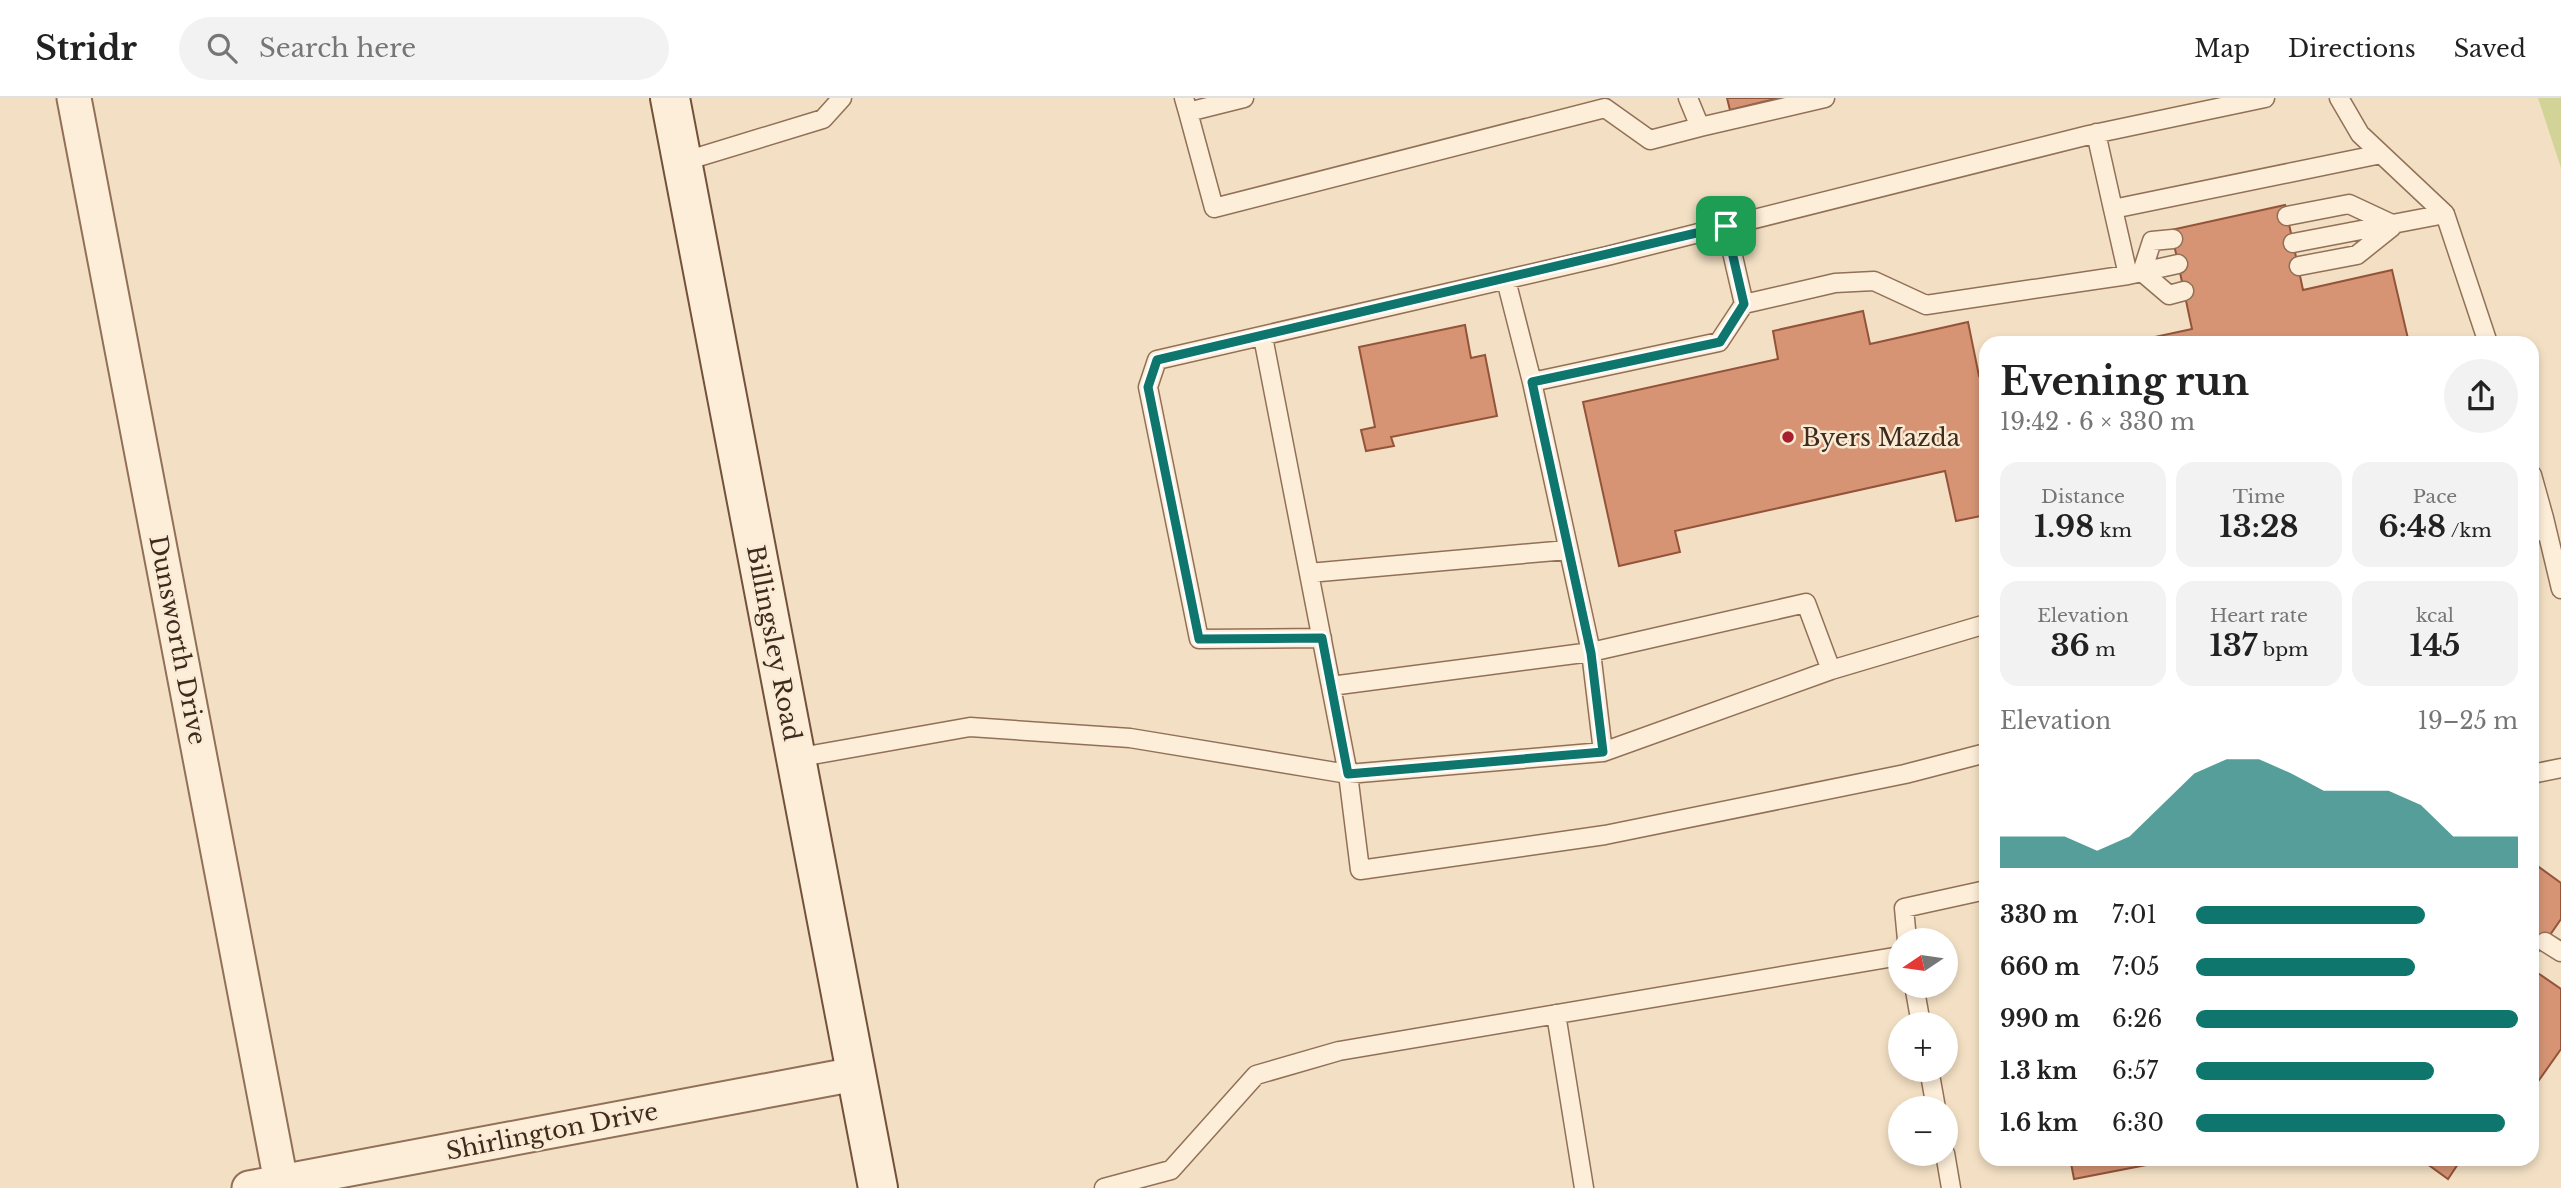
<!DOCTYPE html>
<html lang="en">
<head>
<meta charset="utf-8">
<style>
	body { margin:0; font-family:"Libre Baskerville",serif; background:#f2f2f2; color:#222; height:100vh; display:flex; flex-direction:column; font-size:26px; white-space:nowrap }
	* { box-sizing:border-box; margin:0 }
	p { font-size:23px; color:#767676 }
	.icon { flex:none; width:38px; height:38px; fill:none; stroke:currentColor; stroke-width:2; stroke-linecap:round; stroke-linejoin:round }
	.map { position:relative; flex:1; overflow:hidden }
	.drawer { position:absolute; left:1979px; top:238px; width:560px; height:830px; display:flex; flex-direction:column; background:#fff; border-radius:21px; box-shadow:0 4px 10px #0003 }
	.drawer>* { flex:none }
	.needle { width:46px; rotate:257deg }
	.buttons { position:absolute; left:1888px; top:830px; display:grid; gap:14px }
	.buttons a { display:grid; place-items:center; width:70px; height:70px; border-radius:50%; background:#fff; box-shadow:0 4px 10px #0003; font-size:35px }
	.pin { position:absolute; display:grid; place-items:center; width:60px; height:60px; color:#fff; margin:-30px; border-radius:14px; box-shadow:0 4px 10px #0006 }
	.round { display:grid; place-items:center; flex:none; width:74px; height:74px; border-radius:37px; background:#f2f2f2 }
	.overview { display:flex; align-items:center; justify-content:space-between; height:119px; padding:0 21px }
	h1 { font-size:38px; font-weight:700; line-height:52px }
	.stats { display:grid; grid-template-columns:repeat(3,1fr); gap:10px; height:119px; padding:7px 21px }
	.stats div { display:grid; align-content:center; border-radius:18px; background:#f2f2f2; text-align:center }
	.stats b { font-size:30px; font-weight:700 }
	.stats small { font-size:19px; font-weight:400 }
	.stats p { font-size:19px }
	.chart { height:196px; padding:14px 21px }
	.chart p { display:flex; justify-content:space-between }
	.chart svg { width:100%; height:126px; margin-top:7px; fill:#0f766e; opacity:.7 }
	ul { padding:0 21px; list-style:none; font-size:23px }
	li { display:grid; grid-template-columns:112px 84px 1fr; align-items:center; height:52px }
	li i { height:18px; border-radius:9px; background:#0f766e }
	header { display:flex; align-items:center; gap:42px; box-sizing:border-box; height:98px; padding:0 35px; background:#fff; border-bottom:2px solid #e0e0e0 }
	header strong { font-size:33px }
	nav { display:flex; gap:38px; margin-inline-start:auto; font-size:24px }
	.search { width:490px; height:63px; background:#f2f2f2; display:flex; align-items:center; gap:18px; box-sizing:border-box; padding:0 24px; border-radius:38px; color:#767676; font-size:26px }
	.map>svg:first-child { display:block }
</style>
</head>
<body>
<header>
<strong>Stridr</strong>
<div class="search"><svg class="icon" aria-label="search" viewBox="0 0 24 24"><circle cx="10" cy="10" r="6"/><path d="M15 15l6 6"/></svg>Search here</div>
<nav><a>Map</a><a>Directions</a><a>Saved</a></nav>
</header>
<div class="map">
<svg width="2561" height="1090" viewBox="0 0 2561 1090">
	<rect width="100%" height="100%" fill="#f3e0c4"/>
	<path fill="#d2d396" d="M2538,0H2561V70Z"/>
	<path fill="#d69475" stroke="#93543a" stroke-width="2" d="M1727,0H1779L1730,12Z
		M2285,107L2303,192L2392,172L2409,245H2127L2192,231L2171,132Z
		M1863,213L1870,246L1968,224L1979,278L1986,276V417L1956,423L1945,373L1675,433L1680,454L1619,468L1583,304L1778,261L1773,233Z
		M1465,227L1471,260L1485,257L1497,318L1391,339L1394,348L1366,353L1361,332L1375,329L1359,249Z
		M2532,764L2561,785V821L2532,863Z
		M2532,871L2561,891V951L2532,992Z
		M2070,1060H2166L2167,1063L2074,1081Z
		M2419,1060H2462L2448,1081Z"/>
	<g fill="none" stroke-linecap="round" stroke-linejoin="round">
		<defs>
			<path id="lane" d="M1184,0L1188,14L1244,0
				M1688,0L1700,29L1825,0
				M2339,0L2360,36L2445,116
				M1188,14L1214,110L1605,10L1650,42L1700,29
				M2096,35L2113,111L2381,56
				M682,64L823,21L842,0
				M2113,111L2128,177
				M2287,118L2349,106L2394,127
				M1726,128L1744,206
				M2293,145L2445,116L2488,245
				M2299,168L2357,157L2392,129
				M2142,174L2152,143L2173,141
				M2142,174L2169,197L2184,193
				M1263,239L1348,676L1360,772L1605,737L1905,676L1986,655
				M1532,284L1719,244L1744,206L1835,185L1874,183L1926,207L2128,177L2178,166
				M2532,377L2544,420
				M2532,437L2544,420L2561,491
				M1309,475L1567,452
				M1322,540L1199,541L1148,289L1157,262L1607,158L2089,37L2265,0
				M1331,588L1591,554L1532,284L1506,182
				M1603,654L1591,554L1806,505L1831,572
				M795,660L970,629L1130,640L1348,676L1603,654L1831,572L1986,526
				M2532,676L2561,670
				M1907,842L1904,810L1986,792
				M2545,844L2561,854
				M1914,887L1921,926
				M1556,916L1584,1090
				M1929,971L1936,1010
				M1945,1055L1951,1090
				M1104,1090L1171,1072L1256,977L1339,953L1900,858"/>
			<path id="street" d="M74,0L281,1084
				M249,1090L855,976"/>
			<path id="secondary" d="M670,0L878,1090"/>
		</defs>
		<use href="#lane" stroke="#917057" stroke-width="21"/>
		<use href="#street" stroke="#917057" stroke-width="37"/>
		<use href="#secondary" stroke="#73513b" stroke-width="42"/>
		<use href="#lane" stroke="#fdeed9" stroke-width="18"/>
		<use href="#street" stroke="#fdeed9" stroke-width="33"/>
		<use href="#secondary" stroke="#fdeed9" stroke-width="38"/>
	</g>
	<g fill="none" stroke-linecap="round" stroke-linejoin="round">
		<defs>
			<path id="route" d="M1726,128L1744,206L1720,244L1532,284L1591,555L1603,654L1348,676L1322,540L1199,541L1148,289L1157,262Z"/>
		</defs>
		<use href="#route" stroke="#fff" stroke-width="14"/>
		<use href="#route" stroke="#0f766e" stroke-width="9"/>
	</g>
	<circle fill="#a8202e" stroke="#faebd5" stroke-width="2.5" cx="1788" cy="339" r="7"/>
	<g text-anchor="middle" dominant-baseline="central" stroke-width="5" stroke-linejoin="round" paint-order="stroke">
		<g font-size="24" fill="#3f2a1d" stroke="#faebd5" text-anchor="start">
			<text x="1802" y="339">Byers Mazda</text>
		</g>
		<g font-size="24" fill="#3f2a1d" stroke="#faebd5">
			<text transform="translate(178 542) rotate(79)">Dunsworth Drive</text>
			<text transform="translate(774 545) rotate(79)">Billingsley Road</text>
			<text transform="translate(552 1033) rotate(-11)">Shirlington Drive</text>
		</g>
	</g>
</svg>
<div class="buttons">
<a><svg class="needle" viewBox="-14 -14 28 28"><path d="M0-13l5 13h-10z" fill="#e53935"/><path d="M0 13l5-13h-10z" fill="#767676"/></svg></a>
<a>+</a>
<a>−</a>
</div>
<div class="pin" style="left:1726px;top:128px;background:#1e9e55"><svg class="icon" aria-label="arrive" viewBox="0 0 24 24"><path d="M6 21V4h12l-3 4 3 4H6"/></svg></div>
<section class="drawer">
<div class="overview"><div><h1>Evening run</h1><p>19:42 · 6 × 330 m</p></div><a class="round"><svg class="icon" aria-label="share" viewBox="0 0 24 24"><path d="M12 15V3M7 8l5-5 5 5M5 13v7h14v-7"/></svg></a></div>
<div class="stats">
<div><p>Distance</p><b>1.98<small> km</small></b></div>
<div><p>Time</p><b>13:28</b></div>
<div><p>Pace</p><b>6:48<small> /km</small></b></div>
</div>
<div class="stats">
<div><p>Elevation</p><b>36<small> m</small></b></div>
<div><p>Heart rate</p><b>137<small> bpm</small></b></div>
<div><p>kcal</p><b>145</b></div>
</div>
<div class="chart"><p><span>Elevation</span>19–25 m</p>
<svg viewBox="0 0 160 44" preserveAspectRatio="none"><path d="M0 44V33L10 33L20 33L30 38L40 33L50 22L60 11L70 6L80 6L90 11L100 17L110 17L120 17L130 22L140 33L150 33L160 33V44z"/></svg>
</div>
<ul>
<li><b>330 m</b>7:01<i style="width:71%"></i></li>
<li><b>660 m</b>7:05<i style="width:68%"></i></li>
<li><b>990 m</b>6:26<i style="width:100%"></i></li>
<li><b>1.3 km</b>6:57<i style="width:74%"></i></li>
<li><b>1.6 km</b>6:30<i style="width:96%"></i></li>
</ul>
</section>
</div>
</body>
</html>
